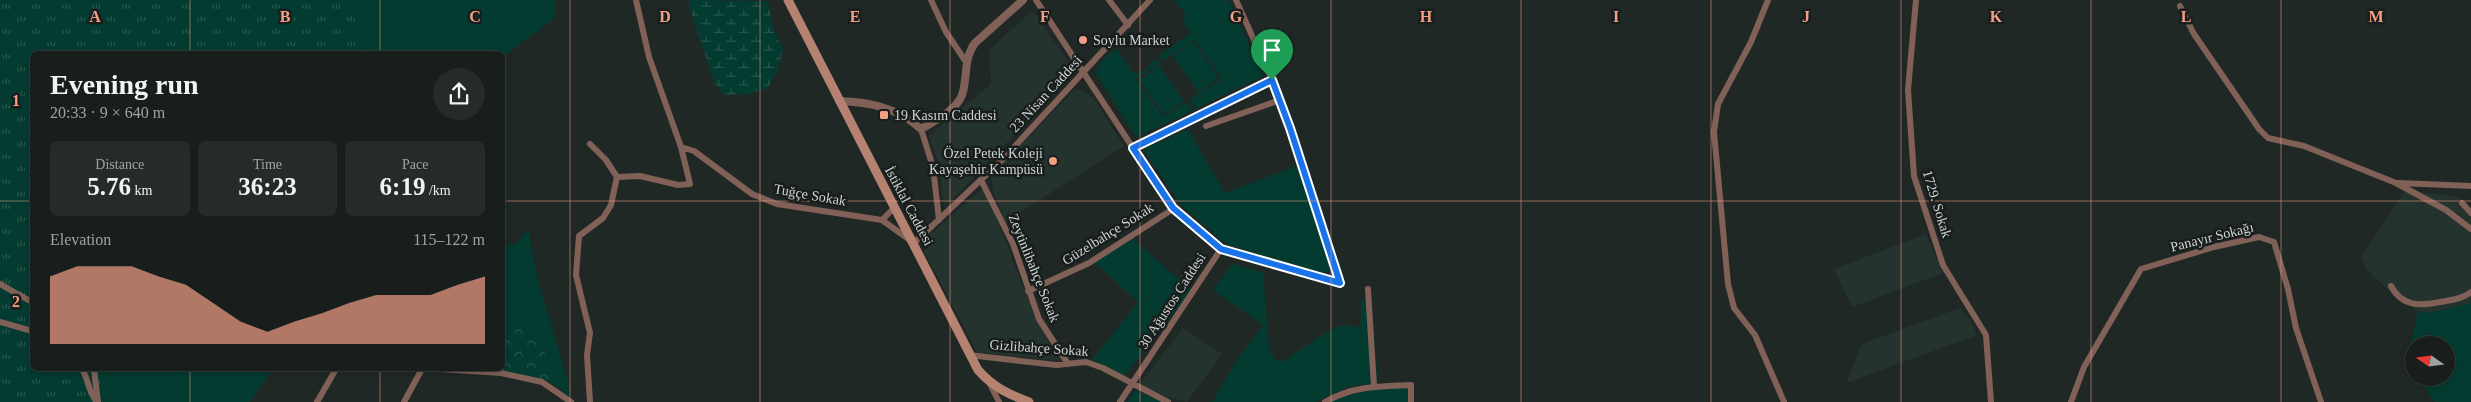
<!DOCTYPE html>
<html lang="en">
<head>
<meta charset="utf-8">
<style>
	body { margin:0; font-family:Georgia,serif; background:#252b29; color:#f1f3f6; height:100vh; display:flex; flex-direction:column; font-size:19px; white-space:nowrap }
	* { box-sizing:border-box; margin:0 }
	p { font-size:16px; color:#9fa2a3 }
	.icon { flex:none; width:28px; height:28px; fill:none; stroke:currentColor; stroke-width:2; stroke-linecap:round; stroke-linejoin:round }
	.map { position:relative; flex:1; overflow:hidden }
	.details { position:absolute; left:30px; top:51px; width:475px; height:320px; display:flex; flex-direction:column; background:#181e1c; border-radius:8px; box-shadow:0 2px 8px #0003,0 0 0 1px #363c3b }
	.details>* { flex:none }
	.needle { width:32px; rotate:284deg }
	.tools { position:absolute; left:2405px; top:336px; display:grid; gap:10px }
	.tools a { display:grid; place-items:center; width:50px; height:50px; border-radius:50%; background:#181e1c; box-shadow:0 2px 8px #0003,0 0 0 1px #363c3b; font-size:25px }
	.pin { position:absolute; display:grid; place-items:center; width:42px; height:42px; color:#fff; margin:-51px -21px; border-radius:50% 50% 50% 0; rotate:-45deg; box-shadow:0 0 5px #0007 }
	.pin .icon { rotate:45deg }
	.round { display:grid; place-items:center; flex:none; width:52px; height:52px; border-radius:26px; background:#252b29 }
	.head { display:flex; align-items:center; justify-content:space-between; height:85px; padding:0 20px }
	h1 { font-size:28px; font-weight:700; line-height:38px }
	.metrics { display:grid; grid-template-columns:repeat(3,1fr); gap:8px; height:85px; padding:5px 20px }
	.metrics div { display:grid; align-content:center; border-radius:8px; background:#252b29; text-align:center }
	.metrics b { font-size:25px; font-weight:700 }
	.metrics small { font-size:14px; font-weight:400 }
	.metrics p { font-size:14px }
	.chart { height:140px; padding:10px 20px }
	.chart p { display:flex; justify-content:space-between }
	.chart svg { width:100%; height:90px; margin-top:5px; fill:#f39f85; opacity:.7 }
	.map>svg:first-child { display:block }
</style>
</head>
<body>
<div class="map">
<svg width="2471" height="402" viewBox="0 0 2471 402">
	<defs>
		<pattern id="forest-crowns" width="20" height="18" patternUnits="userSpaceOnUse" patternTransform="scale(1.25)"><rect width="20" height="18" fill="#043b30"/><path d="M2 6a3 3 0 1 1 6 0M12 15a3 3 0 1 1 6 0" fill="none" stroke="#28564d"/></pattern>
		<pattern id="wetland-marsh" width="20" height="14" patternUnits="userSpaceOnUse" patternTransform="scale(1.25)"><rect width="20" height="14" fill="#043b30"/><path d="M1 5h8M5 5V1M11 12h8M15 12V8" fill="none" stroke="#28564d"/></pattern>
		<pattern id="park-tufts" width="24" height="20" patternUnits="userSpaceOnUse" patternTransform="scale(1.25)"><rect width="24" height="20" fill="#043b30"/><path d="M3 7l-1-3M5 7V3M7 7l1-3M15 17l-1-3M17 17v-4M19 17l1-3" fill="none" stroke="#28564d"/></pattern>
	</defs>
	<rect width="100%" height="100%" fill="#202826"/>
	<path fill="#24332e" d="M1033,10L1072,67L1071,75L951,201L946,203L943,201L939,165L929,136L991,84L989,50Z
		M1075,89L1084,91L1094,99L1124,146L1005,222L993,191L991,176Z
		M982,189H985L1027,297L1061,361L977,352L924,252L926,238Z
		M2405,191L2455,196L2471,208V303L2431,313L2418,311L2391,293L2367,270L2361,257Z
		M1926,234L1943,273L1852,307L1834,269Z
		M1960,308L1970,320L1977,335L1846,383L1862,344Z
		M1183,328L1222,354L1187,402L1167,397L1140,384Z"/>
	<path fill="#043b30" d="M352,0H555V18L503,57L502,54H370L358,39Z
		M1174,0H1229L1263,76L1196,109L1190,100L1222,79L1195,40L1163,61L1160,57L1161,51L1164,52L1191,33L1184,24L1185,13Z
		M1194,42L1219,78L1199,93L1173,56Z
		M1117,49L1134,74L1141,73L1157,59L1160,63L1136,79L1163,117L1187,102L1193,111L1136,137L1096,74C1097,62 1108,55 1117,49Z
		M1159,65L1184,101L1164,115L1139,80Z
		M1188,129L1225,193L1298,165L1331,262L1330,271L1323,274L1226,244L1181,205L1143,149Z
		M528,228L536,273L568,382L569,398L560,389L547,380L551,377L548,359L532,326L510,323L503,316L502,247L517,243Z
		M1132,238L1192,291L1124,376L1092,360L1138,302L1095,263Z
		M1234,264L1263,273L1269,348L1276,361H1284L1325,333L1342,325L1360,327L1362,300H1371L1378,382L1347,387L1316,402H1212L1237,360L1263,325L1213,290L1231,265Z
		M2471,303V402H2435L2417,378H2446V345H2414V366L2412,338L2418,311L2431,313Z
		M102,369H273L250,402H107Z
		M1383,388H1408L1409,402H1331L1344,396Z
		M1135,390L1160,402H1127Z"/>
	<path fill="url(#forest-crowns)" d="M503,316L510,323L532,326L548,359L551,377L547,380L492,371V369H502Z"/>
	<path fill="url(#wetland-marsh)" d="M689,0L768,1L773,28L783,49L778,69L768,88L748,94L724,95L715,84L689,7Z"/>
	<path fill="url(#park-tufts)" d="M0,0H352L358,39L370,54H32V369H102L107,402H0Z"/>
	<g fill="none" stroke-linecap="round" stroke-linejoin="round">
		<path stroke="#816157" stroke-width="6" d="M931,0L946,32L966,62
			M1036,0L1173,209L1221,249L1120,402
			M1109,0L1128,25
			M1236,0L1272,80L1290,127L1340,283
			M1768,0L1751,42L1718,104L1714,132L1728,284L1734,308L1755,335L1784,402
			M1916,0L1908,90L1914,176L1943,265L1986,335L1991,402
			M2180,6L2194,34L2259,129L2268,138L2304,146L2396,183L2446,210L2471,229
			M1206,126L1280,100
			M921,129L933,167L939,220
			M681,147L694,151L752,194L777,204L882,220L914,243L1004,158L1150,0
			M1133,148L1272,80
			M617,177L640,176L678,185L690,184L681,147L649,57L636,0
			M981,180L1013,244L1039,319L1068,364
			M2398,183L2471,186
			M2462,203L2471,213
			M882,220L895,207
			M1221,249L1340,283
			M0,284L32,302
			M2391,286C2402,307 2420,306 2440,302C2452,300 2462,299 2471,292
			M1368,289L1374,387
			M1028,291L1089,263L1173,209
			M0,322L32,331
			M969,355L1056,365L1086,362L1103,368L1168,402
			M82,369C89,380 88,392 97,402
			M94,369L98,402
			M441,369L501,373L542,382L571,402
			M990,384L999,402
			M317,402L336,369
			M404,402L422,369
			M590,402L587,355L590,333L576,275L579,236L603,218L611,205L617,177L606,160L590,144
			M1325,402C1352,386 1381,386 1411,385V402
			M2071,402L2084,367L2141,269L2214,247L2259,237L2274,242L2288,289L2296,328L2321,402"/>
		<path stroke="#816157" stroke-width="8" d="M839,101C870,102 898,108 921,129C934,121 956,111 962,95C968,77 963,59 975,43L1023,0"/>
		<path stroke="#b58271" stroke-width="9" d="M788,0L978,370C993,387 1008,394 1029,402"/>
	</g>
	<g fill="none" stroke-linecap="round" stroke-linejoin="round">
		<defs>
			<path id="route" d="M1272,80L1290,128L1340,283L1221,249L1173,208L1133,148Z"/>
		</defs>
		<use href="#route" stroke="#fff" stroke-width="10"/>
		<use href="#route" stroke="#1a73e8" stroke-width="6"/>
	</g>
	<path fill="none" stroke="#f39f85" stroke-width="1" stroke-opacity="0.55" d="M190,0V54M380,0V54M570,0V402M760,0V402M950,0V402M1140,0V402M1331,0V402M1521,0V402M1711,0V402M1901,0V402M2091,0V402M2281,0V402M0,201H32M502,201H2471M190,369V402M380,369V402"/>
	<g fill="#f39f85" stroke="#171e1c" stroke-width="2">
		<circle cx="1083" cy="40" r="5"/>
		<rect x="879" y="110" width="10" height="10" rx="2.5"/>
		<circle cx="1053" cy="161" r="5"/>
	</g>
	<g text-anchor="middle" dominant-baseline="central" stroke-width="5" stroke-linejoin="round" paint-order="stroke">
		<g font-size="14" fill="#d0d5d4" stroke="#171e1c" text-anchor="start">
			<text x="1093" y="40">Soylu Market</text>
			<text x="894" y="115">19 Kasım Caddesi</text>
			<text x="1043" y="153" text-anchor="end">Özel Petek Koleji<tspan x="1043" dy="16">Kayaşehir Kampüsü</tspan></text>
		</g>
		<g font-size="14" fill="#d0d5d4" stroke="#171e1c">
			<text transform="translate(1046 94) rotate(-47)">23 Nisan Caddesi</text>
			<text transform="translate(810 195) rotate(10)">Tuğçe Sokak</text>
			<text transform="translate(1937 204) rotate(73)">1729. Sokak</text>
			<text transform="translate(909 206) rotate(62)">İstiklal Caddesi</text>
			<text transform="translate(1108 234) rotate(-32)">Güzelbahçe Sokak</text>
			<text transform="translate(2212 237) rotate(-14)">Panayır Sokağı</text>
			<text transform="translate(1034 268) rotate(68)">Zeytinlibahçe Sokak</text>
			<text transform="translate(1172 301) rotate(-57)">30 Ağustos Caddesi</text>
			<text transform="translate(1039 348) rotate(4)">Gizlibahçe Sokak</text>
		</g>
	</g>
	<g font-size="16" text-anchor="middle" font-weight="bold" fill="#f39f85" stroke="#171e1c" stroke-width="5" stroke-linejoin="round" paint-order="stroke">
		<text x="95" y="22">A</text>
		<text x="285" y="22">B</text>
		<text x="475" y="22">C</text>
		<text x="665" y="22">D</text>
		<text x="855" y="22">E</text>
		<text x="1045" y="22">F</text>
		<text x="1236" y="22">G</text>
		<text x="1426" y="22">H</text>
		<text x="1616" y="22">I</text>
		<text x="1806" y="22">J</text>
		<text x="1996" y="22">K</text>
		<text x="2186" y="22">L</text>
		<text x="2376" y="22">M</text>
		<text x="16" y="106">1</text>
		<text x="16" y="307">2</text>
	</g>
</svg>
<div class="tools">
<a><svg class="needle" viewBox="-14 -14 28 28"><path d="M0-13l5 13h-10z" fill="#e53935"/><path d="M0 13l5-13h-10z" fill="#9fa2a3"/></svg></a>
</div>
<div class="pin" style="left:1272px;top:80px;background:#1e9e55"><svg class="icon" aria-label="arrive" viewBox="0 0 24 24"><path d="M6 21V4h12l-3 4 3 4H6"/></svg></div>
<section class="details">
<div class="head"><div><h1>Evening run</h1><p>20:33 · 9 × 640 m</p></div><a class="round"><svg class="icon" aria-label="share" viewBox="0 0 24 24"><path d="M12 15V3M7 8l5-5 5 5M5 13v7h14v-7"/></svg></a></div>
<div class="metrics">
<div><p>Distance</p><b>5.76<small> km</small></b></div>
<div><p>Time</p><b>36:23</b></div>
<div><p>Pace</p><b>6:19<small> /km</small></b></div>
</div>
<div class="chart"><p><span>Elevation</span>115–122 m</p>
<svg viewBox="0 0 160 44" preserveAspectRatio="none"><path d="M0 44V11L10 6L20 6L30 6L40 11L50 15L60 24L70 33L80 38L90 33L100 29L110 24L120 20L130 20L140 20L150 15L160 11V44z"/></svg>
</div>
</section>
</div>
</body>
</html>
